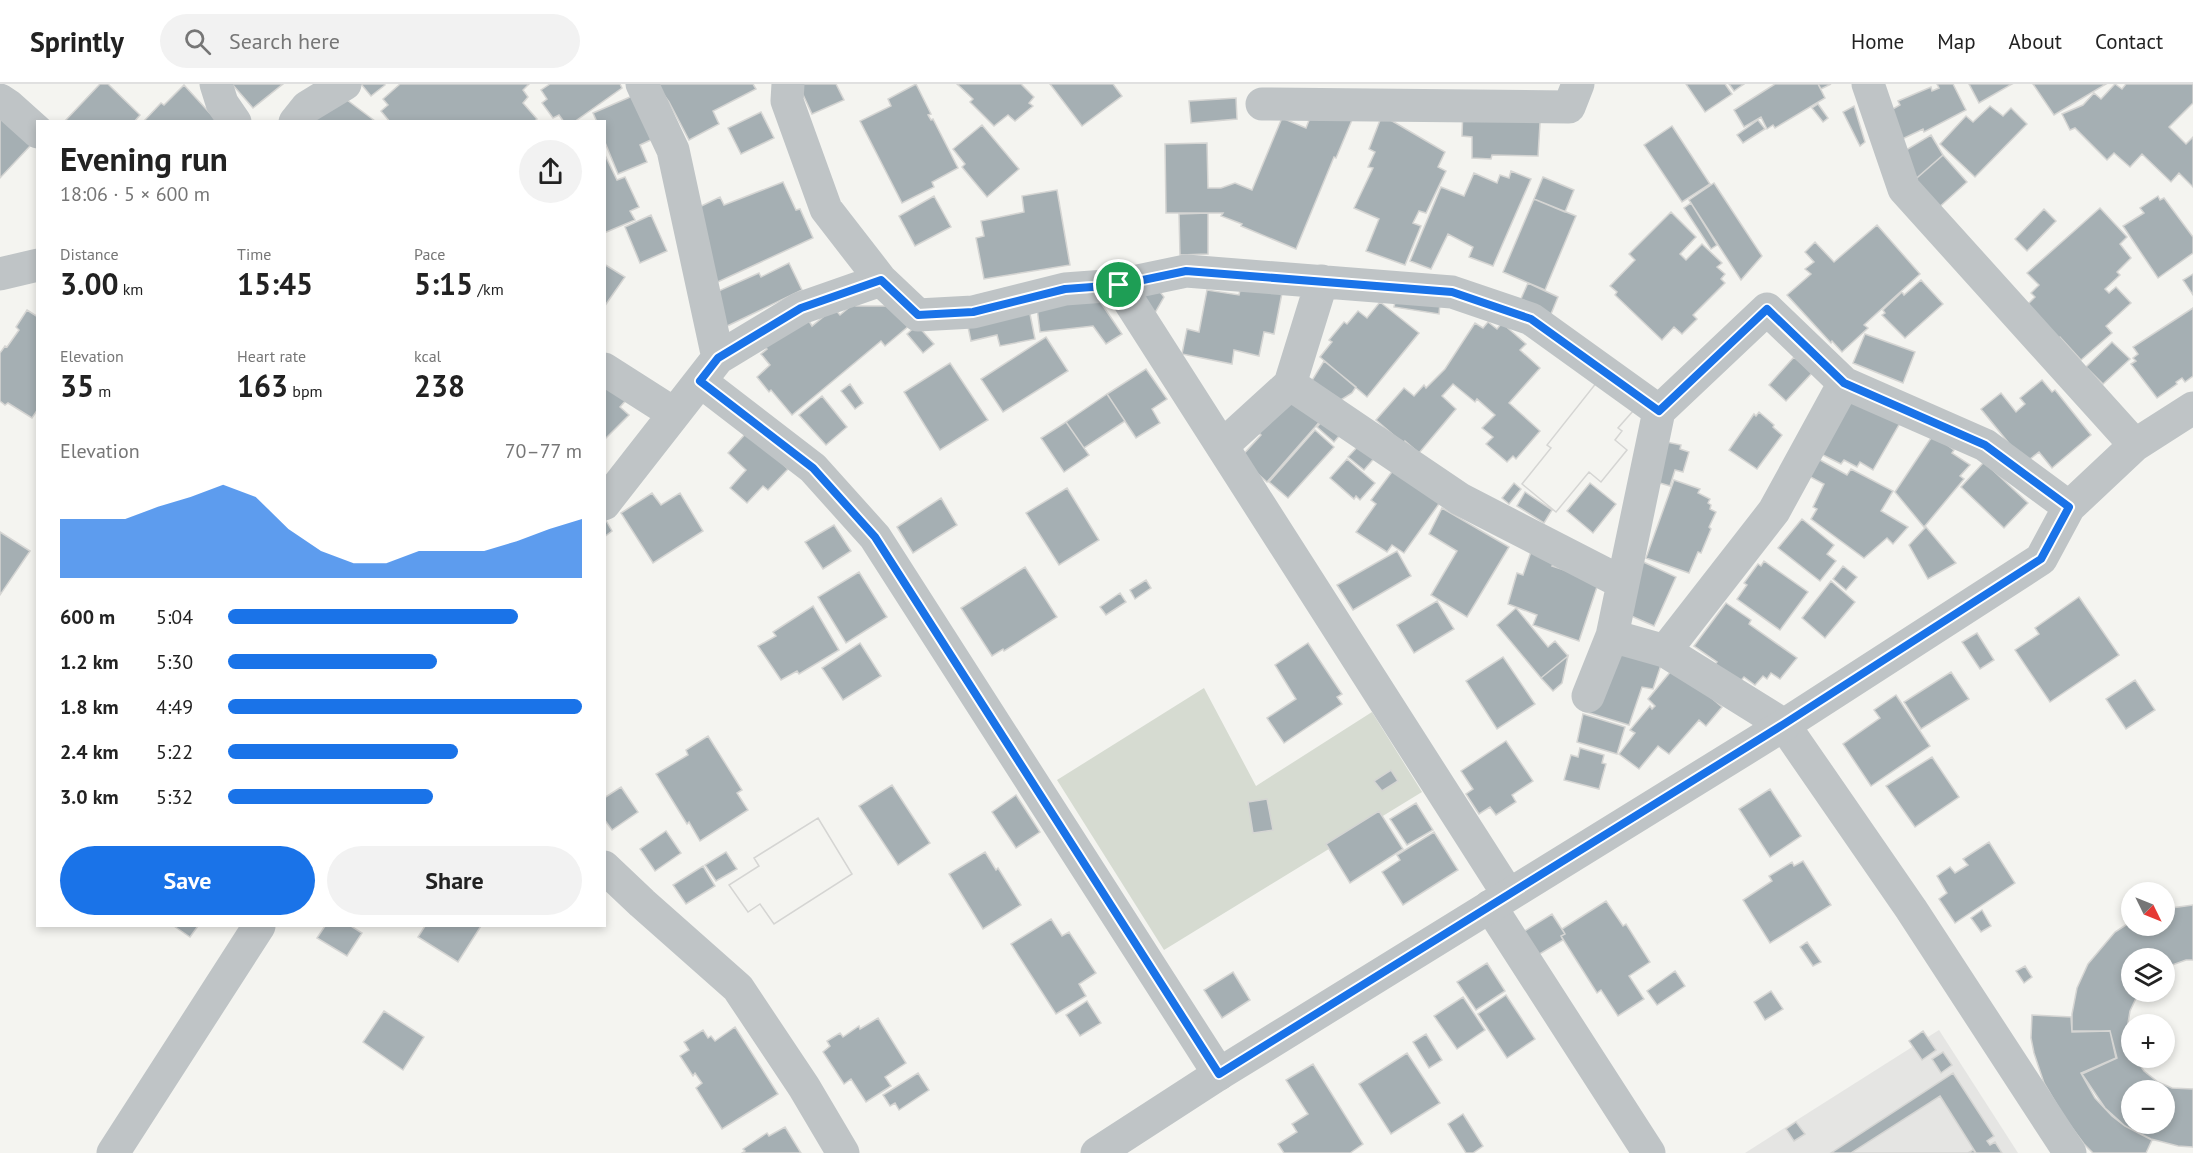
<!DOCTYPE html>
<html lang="en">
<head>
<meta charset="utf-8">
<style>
	body { margin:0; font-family:"PT Sans",sans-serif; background:#f2f2f2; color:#222; height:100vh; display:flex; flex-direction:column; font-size:22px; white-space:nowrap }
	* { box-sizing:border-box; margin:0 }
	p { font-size:20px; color:#767676 }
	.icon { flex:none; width:33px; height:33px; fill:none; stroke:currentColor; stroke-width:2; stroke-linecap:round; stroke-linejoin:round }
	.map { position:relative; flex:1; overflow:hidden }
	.drawer { position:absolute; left:36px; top:36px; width:570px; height:807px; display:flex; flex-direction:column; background:#fff; border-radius:0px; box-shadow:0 3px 9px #0003 }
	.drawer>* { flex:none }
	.needle { width:39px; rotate:133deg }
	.tools { position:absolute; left:2121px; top:798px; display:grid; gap:12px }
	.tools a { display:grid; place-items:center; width:54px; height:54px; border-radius:50%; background:#fff; box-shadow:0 3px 9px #0003; font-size:30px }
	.pin { position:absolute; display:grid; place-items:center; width:51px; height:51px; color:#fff; margin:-26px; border:3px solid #fff; border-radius:50%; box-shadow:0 2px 6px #0007 }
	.round { display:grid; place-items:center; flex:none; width:63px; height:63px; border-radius:32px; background:#f2f2f2 }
	.head { display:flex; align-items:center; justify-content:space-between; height:102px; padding:0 24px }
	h1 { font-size:33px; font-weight:700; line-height:45px }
	.stats { display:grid; grid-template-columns:repeat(3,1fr); gap:9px; height:102px; padding:6px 24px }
	.stats div { display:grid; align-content:center }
	.stats b { font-size:30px; font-weight:700 }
	.stats small { font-size:16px; font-weight:400 }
	.stats p { font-size:16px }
	.chart { height:168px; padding:12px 24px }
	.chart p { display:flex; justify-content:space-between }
	.chart svg { width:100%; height:108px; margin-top:6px; fill:#1a73e8; opacity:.7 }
	.primary-button { display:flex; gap:12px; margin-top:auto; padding:12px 24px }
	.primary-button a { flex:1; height:69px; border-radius:36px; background:#1a73e8; color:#fff; font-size:24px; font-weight:700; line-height:69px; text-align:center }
	.primary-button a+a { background:#f2f2f2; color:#222 }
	ul { padding:0 24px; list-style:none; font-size:20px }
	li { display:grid; grid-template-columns:96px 72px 1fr; align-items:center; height:45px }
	li i { height:15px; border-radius:8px; background:#1a73e8 }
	header { display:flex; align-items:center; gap:36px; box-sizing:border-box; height:84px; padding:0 30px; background:#fff; border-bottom:2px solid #e0e0e0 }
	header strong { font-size:28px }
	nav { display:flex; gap:33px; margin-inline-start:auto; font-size:21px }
	.search { width:420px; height:54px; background:#f2f2f2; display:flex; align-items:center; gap:15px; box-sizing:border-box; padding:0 21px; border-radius:33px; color:#767676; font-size:22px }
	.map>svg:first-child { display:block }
</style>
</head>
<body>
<header>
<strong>Sprintly</strong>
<div class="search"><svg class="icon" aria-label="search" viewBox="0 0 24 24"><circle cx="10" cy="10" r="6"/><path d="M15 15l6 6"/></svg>Search here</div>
<nav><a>Home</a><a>Map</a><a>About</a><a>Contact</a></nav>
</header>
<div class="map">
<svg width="2193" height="1069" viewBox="0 0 2193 1069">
	<rect width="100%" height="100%" fill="#f4f4f0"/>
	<path fill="#e5e5e3" d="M1939,946L2018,1069H1745Z"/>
	<path fill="#d6dbd1" d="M1204,604L1256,702L1372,628L1422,708L1164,866L1057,696Z"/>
	<path fill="#a5afb3" stroke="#d5d5d3" stroke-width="1.5" fill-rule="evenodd" d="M100,0H108L140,31L134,38H64Z
		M232,0H283L253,24Z
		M361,0H384L385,1L371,12Z
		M400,0H529L523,6L528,13L523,19L537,35L534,38H390L381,27L388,21L383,15Z
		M550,0H620L622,4L574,38H564L559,31L553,34L542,19L547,15L541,6Z
		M656,0H753L756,5L713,27L719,40L689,56L669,18Z
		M804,0H836L844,16L812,30L799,2Z
		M916,0L931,30L928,31L931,36L933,35L958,84L932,98L934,103L902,119L860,37L891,22L888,15Z
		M957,0H1021L1034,13L1029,19L1033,22L1015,37L1008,31L994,42L970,18L973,15Z
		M1050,0H1113L1122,12L1082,42Z
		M1686,0H1725L1732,10L1705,28Z
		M1729,0H1744L1734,7Z
		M1775,0H1818L1825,14L1775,44L1773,41L1767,45L1761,33L1744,43L1734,26Z
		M1818,0H1831L1821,5Z
		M1937,0H1953L1966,26L1924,48L1923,45L1898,57L1884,30L1900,21L1898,17L1931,3L1932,7L1939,4Z
		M1969,0H2012L1979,19Z
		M2033,0H2106L2054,31Z
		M2115,0L2122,5L2126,0H2193V19L2169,43L2186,60L2193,53V103L2179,89L2171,98L2142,70L2130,83L2114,69L2107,76L2075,44L2070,46L2062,30L2083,21L2094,9L2101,15Z
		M184,1L218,38H143L161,19L164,21Z
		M331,4L375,37L306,38Z
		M637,10L655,54L640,61L647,78L618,90L604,56V38H597L593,29Z
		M1236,14L1237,35L1191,39L1189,17Z
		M0,17L31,61L0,94Z
		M1818,20L1828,34L1823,38L1812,24Z
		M1315,21L1352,36L1336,74L1334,73L1296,165L1241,142L1242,140L1221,132L1223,129H1166L1165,60L1207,59L1208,104H1221L1235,99L1252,106L1282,34L1306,44Z
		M1854,22L1865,58L1860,62L1843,28Z
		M1990,22L2003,32L2011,24L2027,40L1975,93L1940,60L1966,32L1973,38Z
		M1463,23H1541L1538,72L1492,71L1491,75L1472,74V53L1462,52Z
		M761,28L774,54L741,70L728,44Z
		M1382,31L1445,68L1438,83L1446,87L1426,129L1419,127L1413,139L1421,142L1405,181L1366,167L1379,135L1354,124L1373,84L1368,83L1375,68L1369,65Z
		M1758,36L1765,45L1743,59L1737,51Z
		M982,41L1019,85L987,113L962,83L965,80L953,65Z
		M1672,42L1710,100L1682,118L1644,61Z
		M1931,51L1943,71L1911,99L1896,72Z
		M604,69L617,96L625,93L639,123L630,127L635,136L604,149Z
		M1943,71L1967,98L1936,126L1911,99Z
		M1511,87L1531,95L1493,182L1469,173L1473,163L1448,150L1431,185L1410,177L1441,103L1464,112L1474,89L1497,99L1500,91L1509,94Z
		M1543,93L1574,106L1565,128L1534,115Z
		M783,98L796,126L800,125L813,154L709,202L689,128L720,113L724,121Z
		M1714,99L1762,172L1741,196L1689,116Z
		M1057,106L1070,181L984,195L976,154L984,152L981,137L1024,128L1022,112Z
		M934,112L951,143L915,162L899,132Z
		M2158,112L2160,116L2164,114L2193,153V169L2158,194L2123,142L2144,129L2140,124Z
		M1534,115L1576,132L1545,206L1503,188Z
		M1691,119L1717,161L1711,165L1684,124Z
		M2100,124L2127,153L2120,160L2131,174L2117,188L2120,191L2105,205L2109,209L2116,203L2131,219L2106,242L2112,249L2081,276L2060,253L2058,255L2027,221L2035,213L2031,209L2039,201L2027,189Z
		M2044,125L2056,137L2027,167L2015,155Z
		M1671,128L1696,153L1680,170L1686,176L1702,160L1722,179L1717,183L1725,190L1721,195L1725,199L1693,231L1697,235L1682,250L1674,243L1662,256L1615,211L1617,208L1610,202L1635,176L1629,170Z
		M1208,129V170L1180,171L1179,130Z
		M651,131L667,167L640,179L625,143Z
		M1877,141L1920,190L1864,241L1868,244L1842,268L1832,257L1831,259L1787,211L1811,190L1805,185L1814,178L1805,168L1815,158L1834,178Z
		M789,179L802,206L721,245L705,213L759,189L761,193Z
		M604,180L625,193L604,223Z
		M2193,190V211L2183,196Z
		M1921,196L1943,220L1905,254L1882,231L1885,229L1883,226L1902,208L1904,211Z
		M1153,199L1164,213L1149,239L1130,211Z
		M1528,199L1558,213L1551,230L1520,217Z
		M1241,201L1282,209L1274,250L1264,248L1259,272L1234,266L1232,280L1182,270L1187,245L1199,248L1207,206L1239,211Z
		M1398,202L1441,208L1439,230L1394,223Z
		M1095,210L1122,250L1106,260L1093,242L1040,248L1036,216Z
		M1380,218L1419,249L1367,313L1320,273L1332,258L1329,256L1344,238L1347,240L1358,227L1367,234Z
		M853,220L856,222H905L916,236L885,262L881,257L792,331L771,306L769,308L757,293L770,281L761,270L767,265L762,258L809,237L812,242L834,224L840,231Z
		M2193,224V292L2185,298L2182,294L2176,298L2177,300L2157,314L2131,280L2136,277L2133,274L2138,270L2133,263Z
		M1029,225L1035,255L1000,262L997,251L971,257L967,238Z
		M27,226L38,233V325L32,334L8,319L5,321L0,317V269L5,262L7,263L19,246L16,243Z
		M1488,238L1497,245L1502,239L1526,260L1520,266L1540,284L1509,319L1540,347L1516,375L1513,372L1507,378L1486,360L1493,353L1482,344L1495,331L1477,315L1475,318L1453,300L1442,312L1456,325L1419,369L1405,357L1404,360L1376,336L1404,304L1414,312L1424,301L1426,304L1445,285L1475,239L1483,244Z
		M917,241L934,260L923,269L907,250Z
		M1865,250L1915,268L1903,299L1853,279Z
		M1046,253L1068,287L1003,328L981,295Z
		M2112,258L2130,275L2103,300L2086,283Z
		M1794,273L1812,289L1786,317L1769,301Z
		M1324,277L1356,303L1352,309L1336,319L1311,298Z
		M950,279L988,336L940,366L904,308Z
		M1146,285L1167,315L1152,325L1160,339L1136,354L1107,310Z
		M604,296L627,315L620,323L629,331L604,356Z
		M2042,296L2052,308L2055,306L2091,351L2052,384L2039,368L2025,379L1981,325L2001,309L2016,328L2025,320L2020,314Z
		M1597,298L1633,327L1618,344L1622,347L1615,356L1627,366L1601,398L1589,388L1556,428L1522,400L1551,364L1547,361Z
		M1597,298L1633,327L1618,344L1622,347L1615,356L1627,366L1601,398L1589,388L1556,428L1522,400L1551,364L1547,361Z
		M850,300L863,319L855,325L841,307Z
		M1285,303L1322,335L1267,398L1240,374L1261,351L1251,341Z
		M1837,305L1900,339L1873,386L1860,378L1857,383L1844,376L1841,380L1821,370Z
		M1107,310L1125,337L1084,364L1066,338Z
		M822,312L847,343L826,361L799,331Z
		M1759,328L1774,341L1773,343L1782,351L1757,385L1729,366L1754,330L1756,332Z
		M1328,330L1345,345L1334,358L1317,343Z
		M1066,338L1089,371L1064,388L1041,354Z
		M1315,346L1334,363L1288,414L1269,398Z
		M748,347L788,385L768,406L763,402L747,419L730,404L746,386L728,369Z
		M1933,351L1954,366L1952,369L1970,381L1960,392L1964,395L1924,443L1895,408Z
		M1652,355L1681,361L1680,365L1689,368L1683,388L1675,386L1670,402L1643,394Z
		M1362,358L1377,371L1364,386L1348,373Z
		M1811,371L1847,391L1851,385L1893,407L1881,427L1908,443L1893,460L1887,454L1864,474L1811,435L1817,425L1813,423L1824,400L1801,388Z
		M1347,375L1375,399L1360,416L1356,412L1354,415L1330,394Z
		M1984,378L2028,419L2004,444L1961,403Z
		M1394,385L1441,417L1404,469L1392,461L1387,468L1356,448L1376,420L1371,416Z
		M1674,396L1700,405L1698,409L1710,415L1708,419L1711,421L1710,425L1716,428L1709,443L1711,445L1701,469L1698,468L1689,489L1646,474Z
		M1514,399L1521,405L1509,420L1502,414Z
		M1590,399L1616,420L1593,449L1567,427Z
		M1067,404L1099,456L1059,481L1026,429Z
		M1525,408L1552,426L1544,439L1517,422Z
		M652,409L661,421L680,409L703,447L653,479L621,429Z
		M941,414L957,441L913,469L897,443Z
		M1442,424L1509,463L1467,533L1431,511L1457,467L1429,450Z
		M604,433L612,447L604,453Z
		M1802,435L1834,461L1827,470L1836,477L1820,497L1778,464Z
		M834,441L851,467L823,485L805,458Z
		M1926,443L1956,479L1928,495L1909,461Z
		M0,448L30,467L0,511Z
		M1533,462L1557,471L1552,482L1599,497L1579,557L1533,541L1537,531L1508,520L1517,489L1523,491Z
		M1397,467L1411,492L1353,526L1337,501Z
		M1639,476L1676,493L1654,542L1620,527Z
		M1764,477L1808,508L1780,546L1737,515L1747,501L1744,499L1758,480L1761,482Z
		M1843,482L1857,493L1846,506L1833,495Z
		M1025,483L1057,533L1004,567L1003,565L992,572L961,524Z
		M859,488L887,533L846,559L818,513Z
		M1146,496L1151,504L1135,515L1130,506Z
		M1831,497L1855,518L1825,554L1802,534Z
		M1120,509L1126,518L1106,531L1100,523Z
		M2079,513L2119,571L2050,618L2015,566L2039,550L2035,544Z
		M1437,517L1454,545L1414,569L1397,541Z
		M1726,519L1751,536L1749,540L1797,574L1780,595L1771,589L1767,595L1763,592L1755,601L1744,593L1735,603L1710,587L1717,578L1694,562Z
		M813,522L839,566L799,590L797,587L781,596L758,562L776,552L773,548Z
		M1516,524L1548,563L1555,557L1568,572L1541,594L1497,541Z
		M1977,549L1994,576L1980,585L1962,558Z
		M1612,557L1663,575L1653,605L1642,603L1629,641L1583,627Z
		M860,559L881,592L843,616L822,584Z
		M1308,559L1342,610L1337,613L1342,620L1284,659L1267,634L1296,615L1275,581Z
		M1568,572L1562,599L1553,607L1541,594Z
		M1503,573L1535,620L1497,645L1466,597Z
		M1672,586L1688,594L1722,623L1706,642L1699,636L1669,670L1658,662L1639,685L1619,670L1635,649L1630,646L1650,622L1652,625L1655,622L1648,615Z
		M1951,588L1969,615L1921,645L1904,618Z
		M2135,596L2155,626L2126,645L2106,615Z
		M1896,611L1930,662L1871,702L1843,660L1880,634L1874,626Z
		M1583,630L1625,643L1617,670L1577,658Z
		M708,652L742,706L737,709L748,726L700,757L689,738L687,740L656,690L688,671L686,666Z
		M1506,657L1533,697L1512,711L1516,718L1496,731L1490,723L1479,730L1466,710L1473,705L1461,687Z
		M1580,664L1604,671L1602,679L1606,680L1599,705L1564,696L1571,671L1578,673Z
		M1932,673L1959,713L1915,743L1886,702Z
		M1391,686L1398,697L1382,707L1374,697Z
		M892,701L930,759L898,781L859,722Z
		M621,703L638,728L612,746L604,735V714Z
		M1770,705L1801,752L1770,773L1739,725Z
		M1016,711L1040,748L1016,764L992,728Z
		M1267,715L1273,746L1253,749L1248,718Z
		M1416,719L1433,746L1407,761L1390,735Z
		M1379,727L1403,765L1350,799L1326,760Z
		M818,734L852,790L774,840L760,820L748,828L729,801L759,782L754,774Z
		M818,734L852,790L774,840L760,820L748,828L729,801L759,782L754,774Z
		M666,747L681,769L655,787L640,765Z
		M1434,748L1458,786L1403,821L1382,788L1400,776L1397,771Z
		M1989,758L2015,799L1955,839L1939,815L1947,809L1937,792L1950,783L1955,789L1968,781L1963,775Z
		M726,768L737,785L716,797L705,781Z
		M985,768L996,786L998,784L1021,821L983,845L949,790Z
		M1803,777L1831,821L1770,859L1743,816L1772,797L1769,792L1792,778L1794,782Z
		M703,782L715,802L686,820L673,801Z
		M1606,817L1623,842L1626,840L1650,878L1629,892L1644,915L1618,932L1601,906L1597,909L1561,852L1565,850L1562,845Z
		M2193,821V876H2186L2164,884V874H2132V908H2139L2130,927L2127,945L2132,974H2135L2144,987L2158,998L2172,1004L2193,1005V1063L2178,1062L2151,1055L2125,1042L2105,1024L2082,990L2117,974L2110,947H2072V930L2077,904L2088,880L2115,848L2132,837V842H2164V825ZM2132,1006H2164V1040H2132Z
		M1982,826L1991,842L1981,848L1971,834Z
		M1552,830L1565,850L1561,852L1563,856L1538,871L1523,848Z
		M1051,835L1062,852L1069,848L1096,889L1079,900L1086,912L1056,930L1011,860Z
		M174,842H198L190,853Z
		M325,842H351L362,849L347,872L317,854Z
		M425,842H481L458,878L418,853Z
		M1807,858L1821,878L1813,882L1800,863Z
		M1487,879L1505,907L1476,926L1457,898Z
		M2025,882L2032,893L2024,899L2016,887Z
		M1675,887L1685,902L1657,921L1647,907Z
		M1233,888L1250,916L1222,934L1204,906Z
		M1771,907L1783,925L1765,936L1754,918Z
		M1506,911L1535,955L1507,974L1478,930Z
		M1463,913L1485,946L1457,965L1434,932Z
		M1087,917L1101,939L1080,952L1066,931Z
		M384,927L424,953L403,986L363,958Z
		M2032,931L2071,933L2072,948L2110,947L2116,974L2081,989L2095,1014L2112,1032L2125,1042L2152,1056L2146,1069H2093L2084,1060L2064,1033L2044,999L2034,969L2031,954Z
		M878,934L906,979L885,993L891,1002L866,1018L851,995L844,1000L823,968L830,962L827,957L840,949L843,953L859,942L860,945Z
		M735,943L778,1010L722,1045L696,1004L702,999L695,989L693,992L680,972L689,966L684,958L703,946L708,954L711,952L715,957Z
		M1923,947L1936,966L1922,976L1909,957Z
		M1426,950L1442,976L1429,984L1413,958Z
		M1943,968L1952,981L1941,989L1932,975Z
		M1407,969L1440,1019L1391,1050L1359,1000Z
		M1313,980L1363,1060L1350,1069H1284L1278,1060L1297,1048L1292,1040L1308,1030L1286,996Z
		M918,989L929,1006L899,1026L895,1019L890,1022L883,1011Z
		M1953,989L1994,1052L1987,1057L1990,1061L1995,1058L2002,1069H1976L1973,1066L1968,1069H1831Z
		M1940,1012L1976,1069H1851Z
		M1463,1030L1483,1062L1473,1069H1466L1448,1040Z
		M1796,1038L1805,1050L1794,1057L1786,1045Z
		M785,1043L801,1069H742L745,1067L743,1065L767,1049L769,1052Z"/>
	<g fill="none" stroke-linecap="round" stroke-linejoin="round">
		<path stroke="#bfc4c6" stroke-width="33" d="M216,0L222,19L235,38
			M642,0L673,66L718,274
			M788,0L787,17L826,125L881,196L918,231L973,228L1065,205L1119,201L1508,810
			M1868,0L1904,105L2135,361
			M0,16L9,22L38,48
			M1262,20L1569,23L1578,0
			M295,38L307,23L345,0
			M0,190L38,181
			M1119,201L1186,187L1452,208L1531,235L1659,327L1767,225L1844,299L1985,361L2069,423
			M604,285L673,329
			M700,297L813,384L875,453L1219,990
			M1290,300L1460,415L1623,499
			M1222,362L1290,300L1322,197
			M604,420L718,274L801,224L881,196
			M1612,552L1665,567L1784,641L1911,825L2070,1069
			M1665,567L1774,427L1844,299
			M1588,612L1612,552L1659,327
			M1784,641L2041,475L2069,423L2135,361L2193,324
			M604,783L642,819L738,904L804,1003L843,1069
			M1490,822L1649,1069
			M113,1069L259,842"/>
		<path stroke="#bfc4c6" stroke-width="33" d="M1097,1069L1219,990L1784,641"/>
	</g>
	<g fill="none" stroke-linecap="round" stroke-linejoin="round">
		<defs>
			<path id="route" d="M1186,187L1452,208L1531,235L1659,327L1767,225L1844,299L1985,361L2069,423L2041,475L1784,640L1219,990L875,453L813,384L700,297L718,274L801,224L881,196L918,231L973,228L1065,205L1119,201Z"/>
		</defs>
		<use href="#route" stroke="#fff" stroke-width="12"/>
		<use href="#route" stroke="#1a73e8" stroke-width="8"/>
	</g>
</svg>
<div class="tools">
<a><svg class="needle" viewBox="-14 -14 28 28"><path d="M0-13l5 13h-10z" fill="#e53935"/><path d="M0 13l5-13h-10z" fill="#767676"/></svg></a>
<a><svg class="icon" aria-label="layers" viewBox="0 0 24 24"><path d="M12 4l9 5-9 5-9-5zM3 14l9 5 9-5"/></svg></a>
<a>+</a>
<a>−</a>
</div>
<div class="pin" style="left:1119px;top:201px;background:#1e9e55"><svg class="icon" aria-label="arrive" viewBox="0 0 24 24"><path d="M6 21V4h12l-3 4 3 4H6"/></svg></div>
<section class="drawer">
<div class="head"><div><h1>Evening run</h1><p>18:06 · 5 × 600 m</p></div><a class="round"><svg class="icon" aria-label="share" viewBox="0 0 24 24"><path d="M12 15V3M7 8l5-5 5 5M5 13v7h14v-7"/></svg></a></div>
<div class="stats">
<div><p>Distance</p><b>3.00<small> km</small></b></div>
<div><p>Time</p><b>15:45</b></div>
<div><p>Pace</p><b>5:15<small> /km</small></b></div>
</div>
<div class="stats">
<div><p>Elevation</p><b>35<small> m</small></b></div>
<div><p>Heart rate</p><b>163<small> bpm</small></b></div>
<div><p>kcal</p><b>238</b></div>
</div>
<div class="chart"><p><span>Elevation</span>70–77 m</p>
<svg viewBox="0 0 160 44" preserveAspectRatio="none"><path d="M0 44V20L10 20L20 20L30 15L40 11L50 6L60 11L70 24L80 33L90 38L100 38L110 33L120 33L130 33L140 29L150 24L160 20V44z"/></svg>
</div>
<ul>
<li><b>600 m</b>5:04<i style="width:82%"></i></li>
<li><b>1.2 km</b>5:30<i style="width:59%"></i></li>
<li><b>1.8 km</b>4:49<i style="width:100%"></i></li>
<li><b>2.4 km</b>5:22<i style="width:65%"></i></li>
<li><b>3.0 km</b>5:32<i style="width:58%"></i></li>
</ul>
<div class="primary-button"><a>Save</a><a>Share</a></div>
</section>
</div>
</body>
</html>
